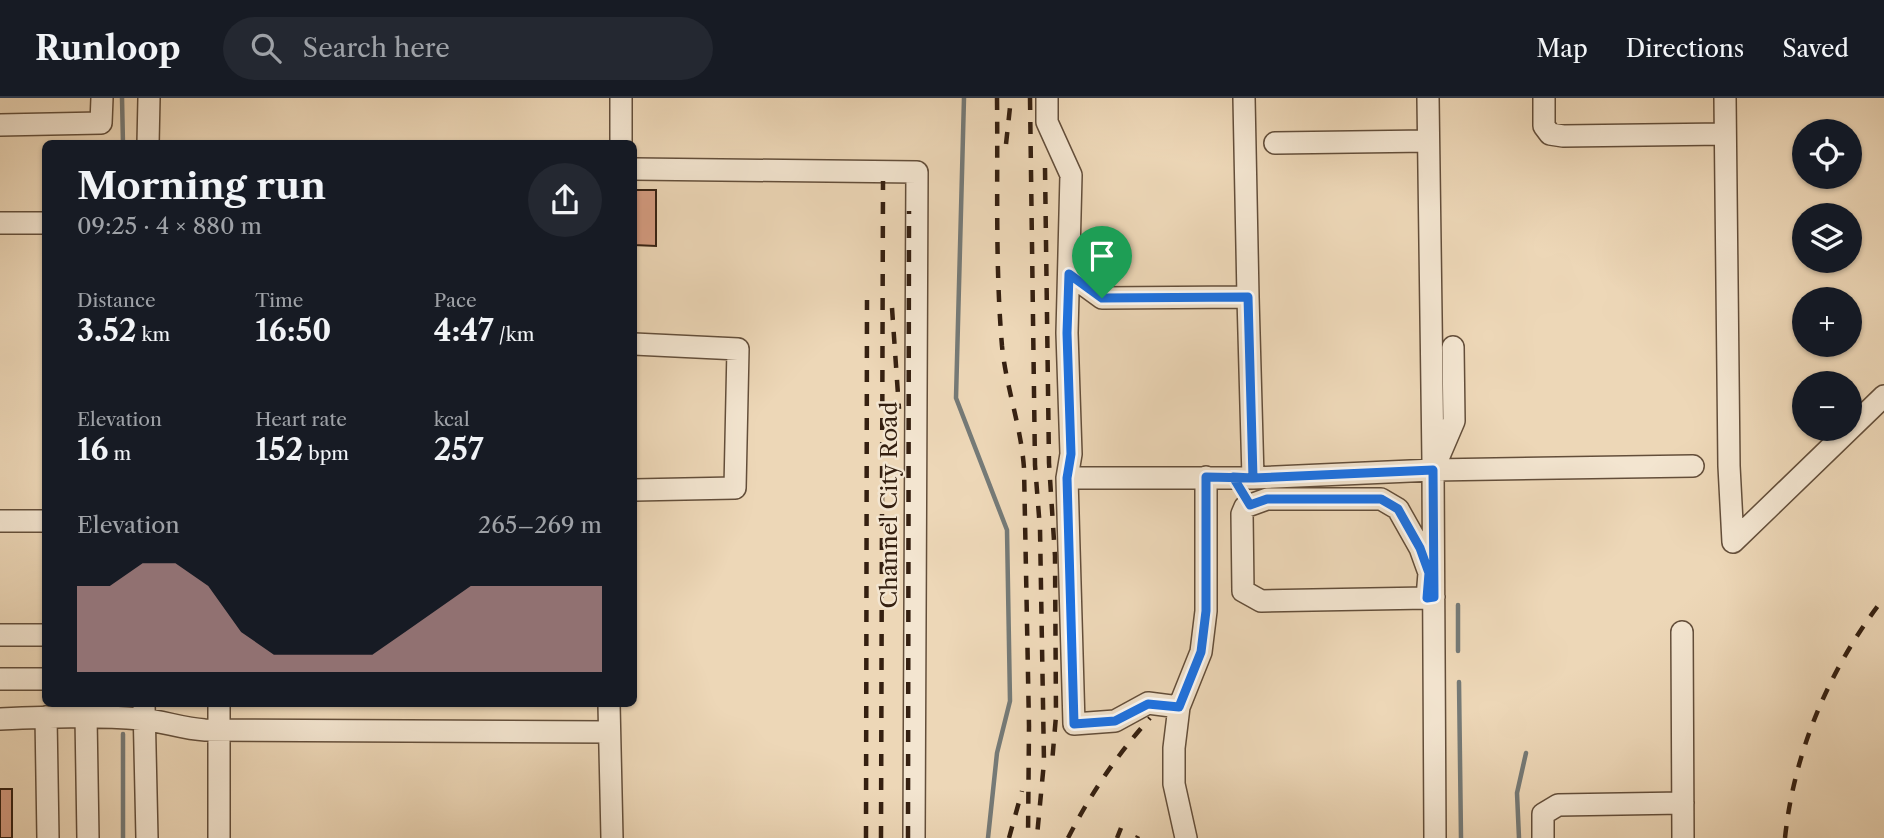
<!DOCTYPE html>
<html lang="en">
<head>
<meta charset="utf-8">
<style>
	body { margin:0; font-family:"Libre Caslon Text",serif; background:#242831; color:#f1f3f6; height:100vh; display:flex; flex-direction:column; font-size:26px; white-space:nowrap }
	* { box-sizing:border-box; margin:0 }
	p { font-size:23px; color:#9ea1a6 }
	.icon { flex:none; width:38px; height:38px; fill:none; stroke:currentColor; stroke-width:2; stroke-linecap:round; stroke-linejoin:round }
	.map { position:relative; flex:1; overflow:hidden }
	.sheet { position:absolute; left:42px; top:42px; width:595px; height:567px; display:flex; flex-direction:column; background:#171b24; border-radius:10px; box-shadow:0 2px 5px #0004 }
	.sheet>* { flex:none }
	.controls { position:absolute; left:1792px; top:21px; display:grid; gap:14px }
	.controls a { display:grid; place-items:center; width:70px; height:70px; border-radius:50%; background:#171b24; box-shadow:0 2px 5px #0004; font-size:35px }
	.pin { position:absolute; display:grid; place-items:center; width:60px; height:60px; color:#fff; margin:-72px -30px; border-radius:50% 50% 50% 0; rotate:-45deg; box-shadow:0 0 7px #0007 }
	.pin .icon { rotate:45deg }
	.round { display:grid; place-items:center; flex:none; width:74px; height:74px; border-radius:37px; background:#242831 }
	.headline { display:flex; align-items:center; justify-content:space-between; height:119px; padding:0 35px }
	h1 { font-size:38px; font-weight:800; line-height:52px }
	.stats { display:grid; grid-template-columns:repeat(3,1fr); gap:10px; height:119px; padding:7px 35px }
	.stats div { display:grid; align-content:center }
	.stats b { font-size:30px; font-weight:800 }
	.stats small { font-size:19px; font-weight:400 }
	.stats p { font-size:19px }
	.chart { height:196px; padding:14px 35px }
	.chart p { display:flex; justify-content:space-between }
	.chart svg { width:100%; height:126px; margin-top:7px; fill:#c59692; opacity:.7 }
	header { display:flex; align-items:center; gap:42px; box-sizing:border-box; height:98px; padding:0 35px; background:#171b24; border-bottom:2px solid #363941 }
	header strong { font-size:33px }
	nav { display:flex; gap:38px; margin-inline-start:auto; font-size:24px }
	.search { width:490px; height:63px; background:#242831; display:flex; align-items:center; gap:18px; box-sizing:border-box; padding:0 24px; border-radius:38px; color:#9ea1a6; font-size:26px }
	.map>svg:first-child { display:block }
</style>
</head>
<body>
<header>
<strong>Runloop</strong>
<div class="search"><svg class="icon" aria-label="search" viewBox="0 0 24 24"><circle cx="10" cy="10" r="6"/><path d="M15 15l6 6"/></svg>Search here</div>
<nav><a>Map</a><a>Directions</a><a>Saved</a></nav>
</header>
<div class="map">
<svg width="1884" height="740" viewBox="0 0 1884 740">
	<rect width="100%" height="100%" fill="#edd7b7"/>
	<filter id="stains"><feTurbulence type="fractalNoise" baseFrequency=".00286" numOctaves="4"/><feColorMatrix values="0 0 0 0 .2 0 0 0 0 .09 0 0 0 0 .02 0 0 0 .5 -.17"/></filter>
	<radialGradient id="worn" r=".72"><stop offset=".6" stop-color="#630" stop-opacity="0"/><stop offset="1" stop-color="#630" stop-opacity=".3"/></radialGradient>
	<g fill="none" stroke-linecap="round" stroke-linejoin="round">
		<path stroke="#757a77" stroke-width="4.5" d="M122,0L123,46
			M964,0L956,300L1007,432L1010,603L997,655L988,740
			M1458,507V553
			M1459,584L1461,740
			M123,636V740
			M1519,740L1517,695L1526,655"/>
	</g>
	<path fill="#d49b80" stroke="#352011" stroke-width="2" d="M634,92H656V148L634,147Z
		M0,691H12V740H0Z"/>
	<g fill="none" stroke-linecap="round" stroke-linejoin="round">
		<defs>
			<path id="minor" d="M621,0V46
				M1047,0V24L1071,77L1067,235L1071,356L1067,380L1074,626L1115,623L1148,605L1179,609L1174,650V686L1186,740
				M1244,0L1248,199
				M1428,0L1433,363
				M1544,0V28L1550,36L1563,38L1725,36
				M1725,0L1729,368L1733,444
				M0,27L101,25L102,0
				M1275,45L1428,43
				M148,46L149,0
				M634,71L917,74L914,740
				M0,125H46
				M1069,176L1102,200L1248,199L1253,380
				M634,246L738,251L735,390L634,392
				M1067,380H1253L1433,372L1693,368
				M0,423H46
				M1733,444L1884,298
				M1427,500L1429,475L1420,450L1398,411L1381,401H1267L1245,409L1242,416L1243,493L1261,503L1427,500L1434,499
				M1682,534L1683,740
				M0,537H46
				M0,581H46
				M144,606L147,740
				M609,606L612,740
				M1179,609L1201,554L1206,513V379
				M46,619L48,740
				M86,619L88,740
				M0,621C47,619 94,617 141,621C163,623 183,631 205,632L609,634
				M219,740V606
				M1435,740L1433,372L1454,323L1453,249
				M1543,740V716L1558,707L1683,705"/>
		</defs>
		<use href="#minor" stroke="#634e3a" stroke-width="24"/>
		<use href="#minor" stroke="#f3e5d0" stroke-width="21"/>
		<path stroke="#352011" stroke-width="4.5" stroke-dasharray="12 12" stroke-linecap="butt" d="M997,0C998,82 995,166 1002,248C1006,289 1021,328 1024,370L1029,628L1028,740
			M1030,0L1035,367L1040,431L1044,664L1037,738
			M1006,46L1011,0
			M1045,70L1049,365L1055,458L1056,618L1052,665
			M892,210L899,311
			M866,740L867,202
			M881,740L883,83
			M908,740L909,113
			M1009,740L1022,693
			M1068,740C1091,695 1117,657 1150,620
			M1117,740L1121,730
			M1137,740L1138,738
			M1785,740C1794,653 1830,569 1884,500"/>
	</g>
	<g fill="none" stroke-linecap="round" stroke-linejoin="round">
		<defs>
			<path id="route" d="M1102,200L1069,176L1067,235L1071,356L1067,380L1074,626L1115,623L1148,606L1179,609L1201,554L1206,513V379L1253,380L1433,372L1434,499L1427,500L1429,475L1420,450L1398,411L1381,401H1267L1250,407L1233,379L1253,380L1248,199L1102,200"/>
		</defs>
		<use href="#route" stroke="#fff" stroke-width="14"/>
		<use href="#route" stroke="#1a73e8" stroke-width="9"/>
	</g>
	<g text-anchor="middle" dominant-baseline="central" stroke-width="5" stroke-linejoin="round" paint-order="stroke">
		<g font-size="23" fill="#352011" stroke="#f3e5d0">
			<text transform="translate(889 407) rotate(-90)">Channel City Road</text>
		</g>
	</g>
	<rect width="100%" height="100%" filter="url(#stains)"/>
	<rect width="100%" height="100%" fill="url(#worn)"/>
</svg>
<div class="controls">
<a><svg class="icon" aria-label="locate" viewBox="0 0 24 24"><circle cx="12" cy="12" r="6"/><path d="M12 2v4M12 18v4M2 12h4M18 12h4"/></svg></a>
<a><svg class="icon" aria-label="layers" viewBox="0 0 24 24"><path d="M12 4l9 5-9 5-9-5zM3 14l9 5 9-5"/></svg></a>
<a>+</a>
<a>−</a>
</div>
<div class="pin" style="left:1102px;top:200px;background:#1e9e55"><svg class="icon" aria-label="arrive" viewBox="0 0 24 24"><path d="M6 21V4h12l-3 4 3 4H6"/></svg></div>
<section class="sheet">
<div class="headline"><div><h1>Morning run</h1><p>09:25 · 4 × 880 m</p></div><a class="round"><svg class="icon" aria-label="share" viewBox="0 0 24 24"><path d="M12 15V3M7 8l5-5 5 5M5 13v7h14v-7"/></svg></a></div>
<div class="stats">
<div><p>Distance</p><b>3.52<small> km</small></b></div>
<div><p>Time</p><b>16:50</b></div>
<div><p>Pace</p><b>4:47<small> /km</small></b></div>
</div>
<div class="stats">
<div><p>Elevation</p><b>16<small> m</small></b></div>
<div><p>Heart rate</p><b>152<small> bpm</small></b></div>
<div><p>kcal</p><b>257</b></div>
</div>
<div class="chart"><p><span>Elevation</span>265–269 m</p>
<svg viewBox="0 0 160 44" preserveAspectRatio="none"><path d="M0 44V14L10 14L20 6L30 6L40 14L50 30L60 38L70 38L80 38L90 38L100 30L110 22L120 14L130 14L140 14L150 14L160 14V44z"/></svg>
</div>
</section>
</div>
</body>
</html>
